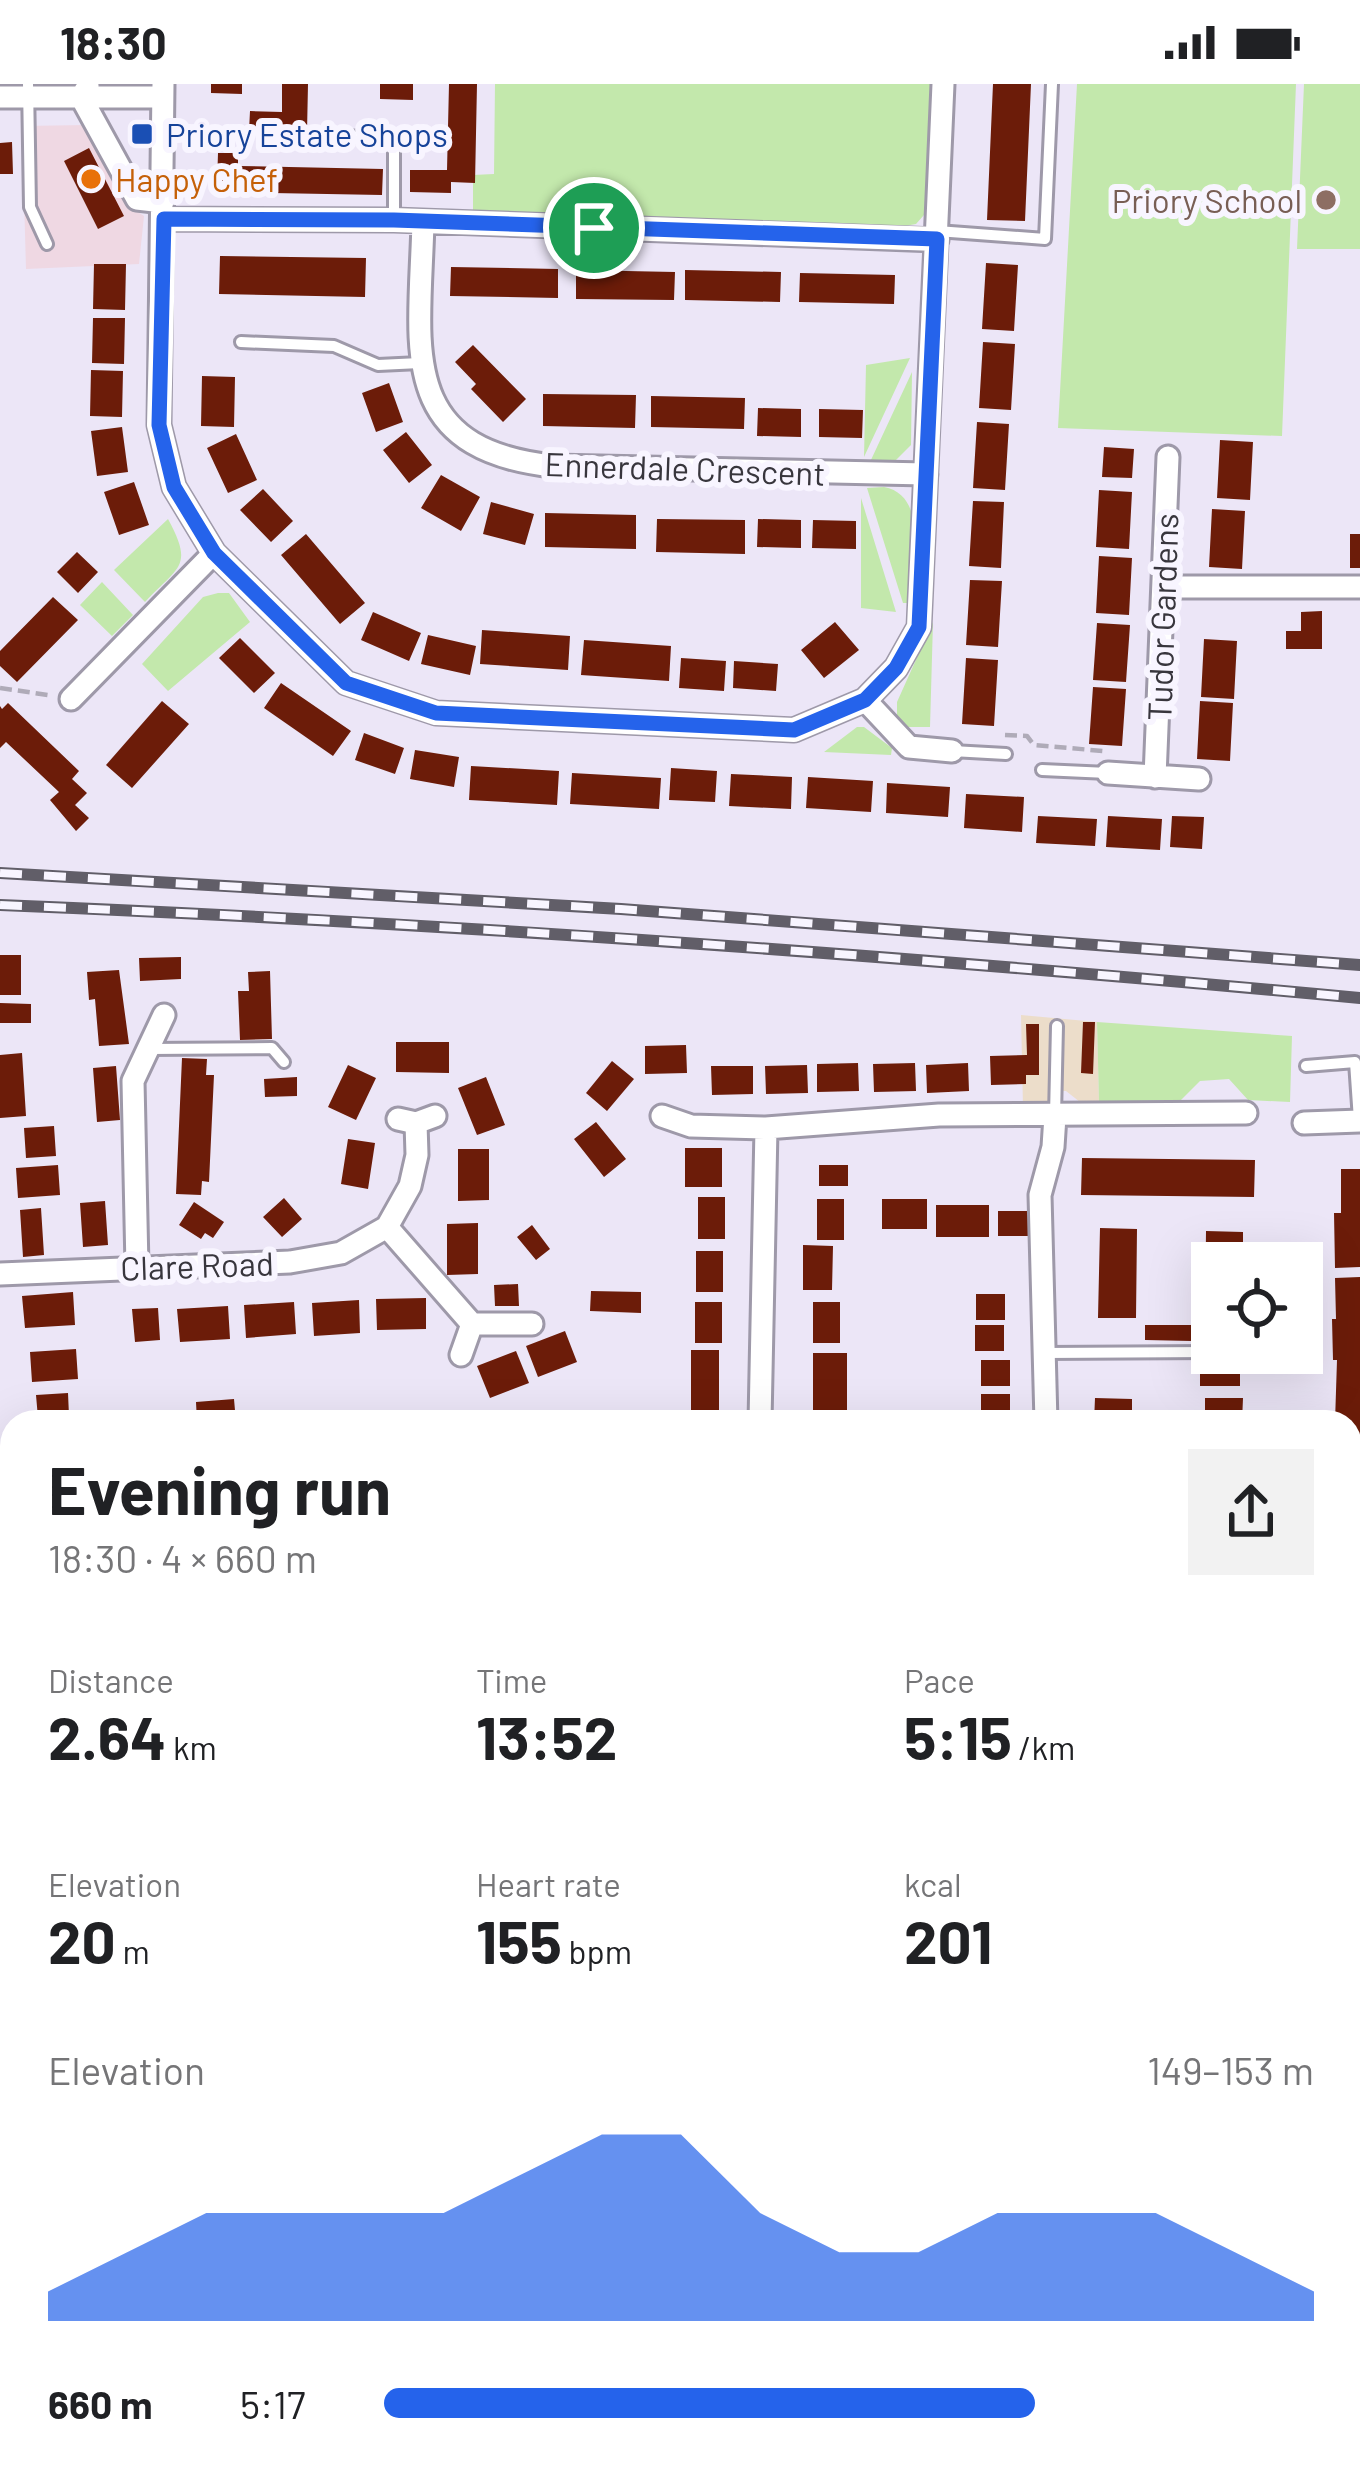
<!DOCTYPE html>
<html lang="en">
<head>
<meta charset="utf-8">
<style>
	body { margin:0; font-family:Barlow,sans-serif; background:#f2f2f2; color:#202124; height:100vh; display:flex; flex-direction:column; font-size:45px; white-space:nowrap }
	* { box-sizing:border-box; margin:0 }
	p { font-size:39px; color:#757577 }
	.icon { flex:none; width:66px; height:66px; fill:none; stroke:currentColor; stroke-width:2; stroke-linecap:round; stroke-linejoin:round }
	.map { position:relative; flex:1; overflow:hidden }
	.side { position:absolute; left:0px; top:1326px; width:1362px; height:1065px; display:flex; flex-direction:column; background:#fff; border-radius:36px 36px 0 0; box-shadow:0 12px 48px #0002 }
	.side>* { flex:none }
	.tools { position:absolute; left:1191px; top:1158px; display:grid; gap:24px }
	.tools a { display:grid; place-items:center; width:132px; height:132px; border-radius:0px; background:#fff; box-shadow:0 12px 48px #0002; font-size:60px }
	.pin { position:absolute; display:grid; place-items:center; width:102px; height:102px; color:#fff; margin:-51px; border:6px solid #fff; border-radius:50%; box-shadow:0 3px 12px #0007 }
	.round { display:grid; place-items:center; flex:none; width:126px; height:126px; border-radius:0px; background:#f2f2f2 }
	.overview { display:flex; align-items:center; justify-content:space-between; height:204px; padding:0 48px }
	h1 { font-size:66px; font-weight:700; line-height:90px }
	.metrics { display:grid; grid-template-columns:repeat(3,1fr); gap:18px; height:204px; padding:12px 48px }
	.metrics div { display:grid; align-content:center }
	.metrics b { font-size:60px; font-weight:700 }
	.metrics small { font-size:33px; font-weight:400 }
	.metrics p { font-size:33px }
	.chart { height:336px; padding:24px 48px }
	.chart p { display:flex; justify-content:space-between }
	.chart svg { width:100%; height:216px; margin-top:12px; fill:#2563eb; opacity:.7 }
	ul { padding:0 48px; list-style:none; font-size:39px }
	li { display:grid; grid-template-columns:192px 144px 1fr; align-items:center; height:90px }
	li i { height:30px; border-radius:15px; background:#2563eb }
	.status { display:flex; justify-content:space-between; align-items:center; height:84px; padding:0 60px; background:#fff; direction:ltr }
	.status svg { height:33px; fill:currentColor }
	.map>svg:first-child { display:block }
</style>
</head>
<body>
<div class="status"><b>18:30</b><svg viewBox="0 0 49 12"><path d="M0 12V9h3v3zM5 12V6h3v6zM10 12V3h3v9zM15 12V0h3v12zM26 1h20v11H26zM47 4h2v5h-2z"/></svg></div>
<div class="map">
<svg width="1360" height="2389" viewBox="0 0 1360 2389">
	<rect width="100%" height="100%" fill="#ece6f7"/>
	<path fill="#efd8e3" d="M87,41L130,123L144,132L139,180L26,185L22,42Z"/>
	<path fill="#ecddca" d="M1021,931L1097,938L1099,1018H1080L1066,1007H1057L1051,1023H1023Z"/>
	<path fill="#c3e8ac" d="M495,0H936L932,122L916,140L899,143L492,136L491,129H473V91L494,90Z
		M1077,0H1296L1282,352L1058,344Z
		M1304,0H1360V165H1297Z
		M910,274L864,373L866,281Z
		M912,288L911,361L895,377L870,378Z
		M884,403C931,412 911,484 908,519H903L867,404Z
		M861,414L896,528L861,524Z
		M168,435C194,483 179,482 145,518L114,486Z
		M102,498L133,531L112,552L80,521Z
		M218,509H229L250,538L168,607L142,580L203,513Z
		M933,538L930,643H908L897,631V618Z
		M857,643H864L892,664L891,671L824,668Z
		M1097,938L1292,952L1290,1018L1248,1016L1229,995L1200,997L1181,1016L1099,1018Z
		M1109,2379H1232L1223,2389H1118Z"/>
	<path fill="#6c1c09" d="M211,0H242V10L211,9Z
		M282,0H308L307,48L249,47L250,27L282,28Z
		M380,0H413V16L380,15Z
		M449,0H477L475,99L451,98V109L410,108V86H447Z
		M993,0H1031L1025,137L987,136Z
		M12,58L13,90H0V59Z
		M89,64L124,132L98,145L64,77Z
		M218,69H238V82L383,85L382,111L272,109V100H217Z
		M220,172L366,174L365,213L219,210Z
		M986,179L1018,181L1014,247L982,245Z
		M94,180H126L125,226L93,225Z
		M451,183L558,185V214L450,212Z
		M576,186L675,188L674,216L576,215Z
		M685,186L781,188L780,218L685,216Z
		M800,189L895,191L894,220L799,218Z
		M93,234H125L124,280L92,279Z
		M983,258L1015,260L1011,326L979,324Z
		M473,261L526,315L503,338L471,305L476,300L455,278Z
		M91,286L123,287L122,333L90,332Z
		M202,292L235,293L234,343L201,342Z
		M389,299L403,338L376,348L362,309Z
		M543,310L636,311L635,344L543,342Z
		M651,312L745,314L744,345L651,343Z
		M758,324L801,325V353L757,352Z
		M819,325L863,326L862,354L819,353Z
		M977,338L1009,340L1005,406L973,404Z
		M122,343L128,388L97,392L91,347Z
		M406,348L432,381L409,399L383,366Z
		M236,350L257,396L228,409L207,364Z
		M1220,356L1253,358L1250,416L1217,414Z
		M1104,363L1134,365L1132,394L1102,393Z
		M441,391L480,413L461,447L421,424Z
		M134,398L149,441L119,451L104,408Z
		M263,405L293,437L271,458L240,426Z
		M1099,406L1132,408L1129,465L1096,463Z
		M973,417L1004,418L1001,484L969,482Z
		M491,418L534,430L525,461L483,450Z
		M1212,425L1245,427L1242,485L1209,483Z
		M545,429L636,431V465L545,463Z
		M657,435L745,436V470L656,468Z
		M758,435L801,436V464L757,463Z
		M813,436L856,437V465L812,464Z
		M306,450L365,519L340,540L281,471Z
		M1350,450H1360V484H1350Z
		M77,468L98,488L78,509L57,488Z
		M1099,472L1132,474L1129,531L1096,529Z
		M970,496L1002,497L998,563L966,561Z
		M53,513L78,536L17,598L0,582V567Z
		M1322,527V565H1286V547H1301V528Z
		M373,528L421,549L409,577L361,556Z
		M835,538L859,566L824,594L801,566Z
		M1097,539L1130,541L1126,598L1093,596Z
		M482,546L570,552L568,586L480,580Z
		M428,551L476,562L470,591L421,580Z
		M240,554L275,589L254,609L219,574Z
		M1204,555L1237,557L1234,615L1201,613Z
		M584,556L671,562L669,597L581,591Z
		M681,574L726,577L724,607L679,604Z
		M966,574L998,576L994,642L962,640Z
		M734,577L778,580L776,607L733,604Z
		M281,599L351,647L333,672L264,624Z
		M1093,603L1126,605L1122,662L1089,660Z
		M162,617L189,640L132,704L106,681Z
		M1200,617L1233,619L1230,677L1197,675Z
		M8,619L79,687L72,695L87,709L75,721L89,734L76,747L50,716L59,708L6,658L0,664V622L2,625Z
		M364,649L404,664L395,690L355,676Z
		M415,666L459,673L454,703L410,695Z
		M471,682L559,687L557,721L469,716Z
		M671,684L717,687L715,718L669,716Z
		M572,689L661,694L659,725L570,720Z
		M731,690L792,693L791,725L729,722Z
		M808,693L873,697L871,728L806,724Z
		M887,699L950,703L948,733L886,729Z
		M966,710L1024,713L1022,748L964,744Z
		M1038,732L1097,735L1095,762L1036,759Z
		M1108,732L1162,735L1160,766L1106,763Z
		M1172,732L1204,733L1202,765L1170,763Z
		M0,871H21V911H0Z
		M181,873V895L140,897L139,874Z
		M119,886L129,960L99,962L95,915L89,916L87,888Z
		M270,887L272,955L240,956L238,907H249L248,888Z
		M0,919L31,920V939H0Z
		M1083,938H1095L1093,990L1081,989Z
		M1026,940H1039V991H1026V1000L991,1001L990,972L1027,971Z
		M396,958H449V989L396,988Z
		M686,961L687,989L645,990V962Z
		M22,969L26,1032L0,1034V971Z
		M182,974L207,975L206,991H214L209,1098L202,1097L201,1111L176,1110Z
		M612,977L634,995L607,1027L586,1009Z
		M858,979L859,1007L817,1008V980Z
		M915,979L916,1007L874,1008L873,980Z
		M968,979L969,1007L927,1009L926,981Z
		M348,981L376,994L356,1036L328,1023Z
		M807,981L808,1009L766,1010L765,982Z
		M116,982L120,1036L97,1038L93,984Z
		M711,982H753V1010L712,1011Z
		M297,993V1012L265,1013L264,995Z
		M486,993L505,1041L477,1051L458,1004Z
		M596,1038L626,1075L604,1093L574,1055Z
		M54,1042L56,1072L26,1074L24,1044Z
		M348,1055L375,1059L368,1105L341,1100Z
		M685,1064H722V1103H685Z
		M458,1065H489V1116L458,1117Z
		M1082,1074L1255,1076L1254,1113L1081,1111Z
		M58,1081L60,1111L18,1114L16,1084Z
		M819,1081H848V1102H819Z
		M1341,1085H1360V1183L1335,1184L1334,1129H1341Z
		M698,1113H725V1155H698Z
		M284,1114L302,1135L282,1153L263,1133Z
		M817,1115H844V1156H817Z
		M882,1115H927V1145H882Z
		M105,1117L108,1161L83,1163L80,1119Z
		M194,1118L224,1138L213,1154L205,1149L201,1155L179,1141Z
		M936,1121H989V1153H936Z
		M41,1124L44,1171L23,1173L20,1126Z
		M998,1127H1029V1152H998Z
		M478,1139V1190L447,1191V1140Z
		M532,1141L550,1165L536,1176L517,1153Z
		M1100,1144L1137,1145L1136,1234H1098Z
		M1206,1147L1243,1148V1179H1212V1237H1205Z
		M803,1161L833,1162L832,1206H803Z
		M696,1167H723V1208H696Z
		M1360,1193V1432H1350V1338H1335L1337,1276H1333L1332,1235H1336L1335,1194Z
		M518,1200L519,1222H495L494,1201Z
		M591,1207L641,1208V1229L590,1227Z
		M73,1208L75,1241L25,1244L22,1212Z
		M976,1210H1005V1236H976Z
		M426,1214V1245L377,1246L376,1215Z
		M359,1216L360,1249L314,1252L312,1219Z
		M294,1218L296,1250L246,1254L244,1221Z
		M695,1218H722V1259H695Z
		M813,1218H840V1259H813Z
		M228,1222L230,1255L180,1258L177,1225Z
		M158,1224L160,1256L135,1258L132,1225Z
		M975,1241H1004V1267H975Z
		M1145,1241H1193L1192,1257L1145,1256Z
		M565,1247L577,1278L538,1293L526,1262Z
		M76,1265L78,1295L32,1298L30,1268Z
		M691,1266H719V1332H691Z
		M516,1267L529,1299L490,1314L477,1282Z
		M813,1269H847V1334H813Z
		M981,1276H1010V1302H981Z
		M1200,1285L1240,1286V1302H1200Z
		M68,1309L69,1332L38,1334L36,1311Z
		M981,1310H1010V1336H981Z
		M1095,1314L1132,1315V1338H1094Z
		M1205,1314H1243L1242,1338H1205Z
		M234,1315L236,1338H197L196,1318Z
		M1350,1477H1360V1506H1350Z
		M1350,1582H1360V1612H1350Z
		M1360,1700V1727H1350V1701Z
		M1350,1822H1360V1851L1350,1852Z
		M1350,1997H1357L1358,2040H1350Z
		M1350,2187H1360V2215L1350,2216Z
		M488,2379H523L524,2389H489Z
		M691,2379H745L746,2389H692Z
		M871,2379H962L978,2389H893Z"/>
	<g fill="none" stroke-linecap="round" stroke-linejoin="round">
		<defs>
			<path id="service" d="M28,0L30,123L47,160
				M325,53L394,52V136
				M937,147L1045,155L1052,0
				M241,258L334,262L378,281L420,279
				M952,667L1006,670
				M1042,686L1108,689
				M148,965L272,964L284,978
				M1306,982L1355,978L1359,1036
				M1055,1032L1057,942
				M1044,1269L1212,1268
				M0,2000L12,1998
				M845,2379L867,2389
				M288,2389L369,2379"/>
			<path id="minor" d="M163,0L159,341L174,403L214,469L346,599L436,629L794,646L865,616L896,584L919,543L943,0
				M88,2L81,13L137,115L163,118
				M0,13H162
				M164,135L394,136L937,156
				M423,138C420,261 394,365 553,382L926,390
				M1165,503H1360
				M71,615L214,469
				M865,616L909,663L952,667
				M1108,689L1199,695
				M1155,693L1168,373
				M662,1032L691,1042L766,1044L939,1031L1246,1029
				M398,1035L416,1039L435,1032
				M1304,1039L1360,1037
				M387,1143L472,1240
				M137,1183L133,997L164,931
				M0,1190L290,1178L341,1169L387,1143L410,1102L417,1071L416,1039
				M461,1271L472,1240H532
				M760,1338L766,1044
				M1046,1338L1040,1111L1053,1063L1055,1032
				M1350,1537H1360
				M0,1729H12
				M1350,1771L1360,1770
				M1350,2271L1360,2273
				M124,2379L126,2389
				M552,2379L554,2389
				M655,2379L656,2389"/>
			<path id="tertiary" d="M0,2038L12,2102"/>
			<path id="primary" d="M0,2207L12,2206
				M1350,2326L1360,2330
				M1094,2379L1102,2389
				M1244,2389L1252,2379"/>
		</defs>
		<use href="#service" stroke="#9e99a9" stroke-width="16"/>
		<use href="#minor" stroke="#9e99a9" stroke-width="27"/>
		<use href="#tertiary" stroke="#9e99a9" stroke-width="33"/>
		<use href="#primary" stroke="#cfcfd0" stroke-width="39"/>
		<path stroke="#afabb8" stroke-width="4.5" stroke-dasharray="12 6" stroke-linecap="butt" d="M0,604L48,611
			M1005,651L1027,652L1034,661L1103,667
			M0,2168L12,2165"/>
		<use href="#service" stroke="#fff" stroke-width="10"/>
		<use href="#minor" stroke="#fff" stroke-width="21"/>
		<use href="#tertiary" stroke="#fff" stroke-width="27"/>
		<use href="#primary" stroke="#fcd9d0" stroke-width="33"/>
		<defs>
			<path id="rail" d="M0,789L621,825L1360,881
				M0,821C454,839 907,872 1360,914"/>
		</defs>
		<use href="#rail" stroke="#615e68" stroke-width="12"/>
		<use href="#rail" stroke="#f8f5ff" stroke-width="8" stroke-dasharray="22" stroke-linecap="butt"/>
	</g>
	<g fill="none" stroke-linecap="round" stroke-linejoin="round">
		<defs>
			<path id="route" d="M164,135L394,136L937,155L919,543L896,584L865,616L794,646L436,629L346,599L214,469L174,403L159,341Z"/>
		</defs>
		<use href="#route" stroke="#fff" stroke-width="24"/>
		<use href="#route" stroke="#2563eb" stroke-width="15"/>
	</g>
	<rect fill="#1a4fb4" stroke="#f8f5ff" stroke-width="4.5" x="130" y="38" width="24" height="24" rx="6"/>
	<circle fill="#e8710a" stroke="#f8f5ff" stroke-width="4.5" cx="91" cy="95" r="12"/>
	<circle fill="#8d6e63" stroke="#f8f5ff" stroke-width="4.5" cx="1326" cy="116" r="12"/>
	<g text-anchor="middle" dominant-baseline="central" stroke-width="12" stroke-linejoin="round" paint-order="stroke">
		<g font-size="33" fill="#164399" stroke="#f8f5ff" text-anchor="start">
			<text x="166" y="50">Priory Estate Shops</text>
		</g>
		<g font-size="33" fill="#c56008" stroke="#f8f5ff" text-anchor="start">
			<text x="115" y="95">Happy Chef</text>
		</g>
		<g font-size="33" fill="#785e54" stroke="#f8f5ff" text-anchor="end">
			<text x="1302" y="116">Priory School</text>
		</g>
		<g font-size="33" fill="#38363d" stroke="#f8f5ff">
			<text transform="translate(685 384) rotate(2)">Ennerdale Crescent</text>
			<text transform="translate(1162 533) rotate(-88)">Tudor Gardens</text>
			<text transform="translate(197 1181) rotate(-2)">Clare Road</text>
		</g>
	</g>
</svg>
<div class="tools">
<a><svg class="icon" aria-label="locate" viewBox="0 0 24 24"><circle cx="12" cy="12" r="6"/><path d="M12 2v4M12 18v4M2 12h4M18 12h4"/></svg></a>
</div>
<div class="pin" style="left:594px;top:144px;background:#1e9e55"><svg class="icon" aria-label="arrive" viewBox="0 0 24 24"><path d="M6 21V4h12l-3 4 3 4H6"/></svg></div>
<section class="side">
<div class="overview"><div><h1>Evening run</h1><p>18:30 · 4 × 660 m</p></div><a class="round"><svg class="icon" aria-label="share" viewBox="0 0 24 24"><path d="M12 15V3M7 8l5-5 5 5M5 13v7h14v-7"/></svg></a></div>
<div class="metrics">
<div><p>Distance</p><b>2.64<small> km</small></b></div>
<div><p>Time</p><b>13:52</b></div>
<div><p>Pace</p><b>5:15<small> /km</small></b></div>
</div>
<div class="metrics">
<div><p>Elevation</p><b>20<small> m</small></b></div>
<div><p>Heart rate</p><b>155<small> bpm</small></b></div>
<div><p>kcal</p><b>201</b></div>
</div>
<div class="chart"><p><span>Elevation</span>149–153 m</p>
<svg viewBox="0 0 160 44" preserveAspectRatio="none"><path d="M0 44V38L10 30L20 22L30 22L40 22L50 22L60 14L70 6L80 6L90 22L100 30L110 30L120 22L130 22L140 22L150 30L160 38V44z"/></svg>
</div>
<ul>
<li><b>660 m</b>5:17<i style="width:70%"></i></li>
</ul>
</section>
</div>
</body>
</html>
